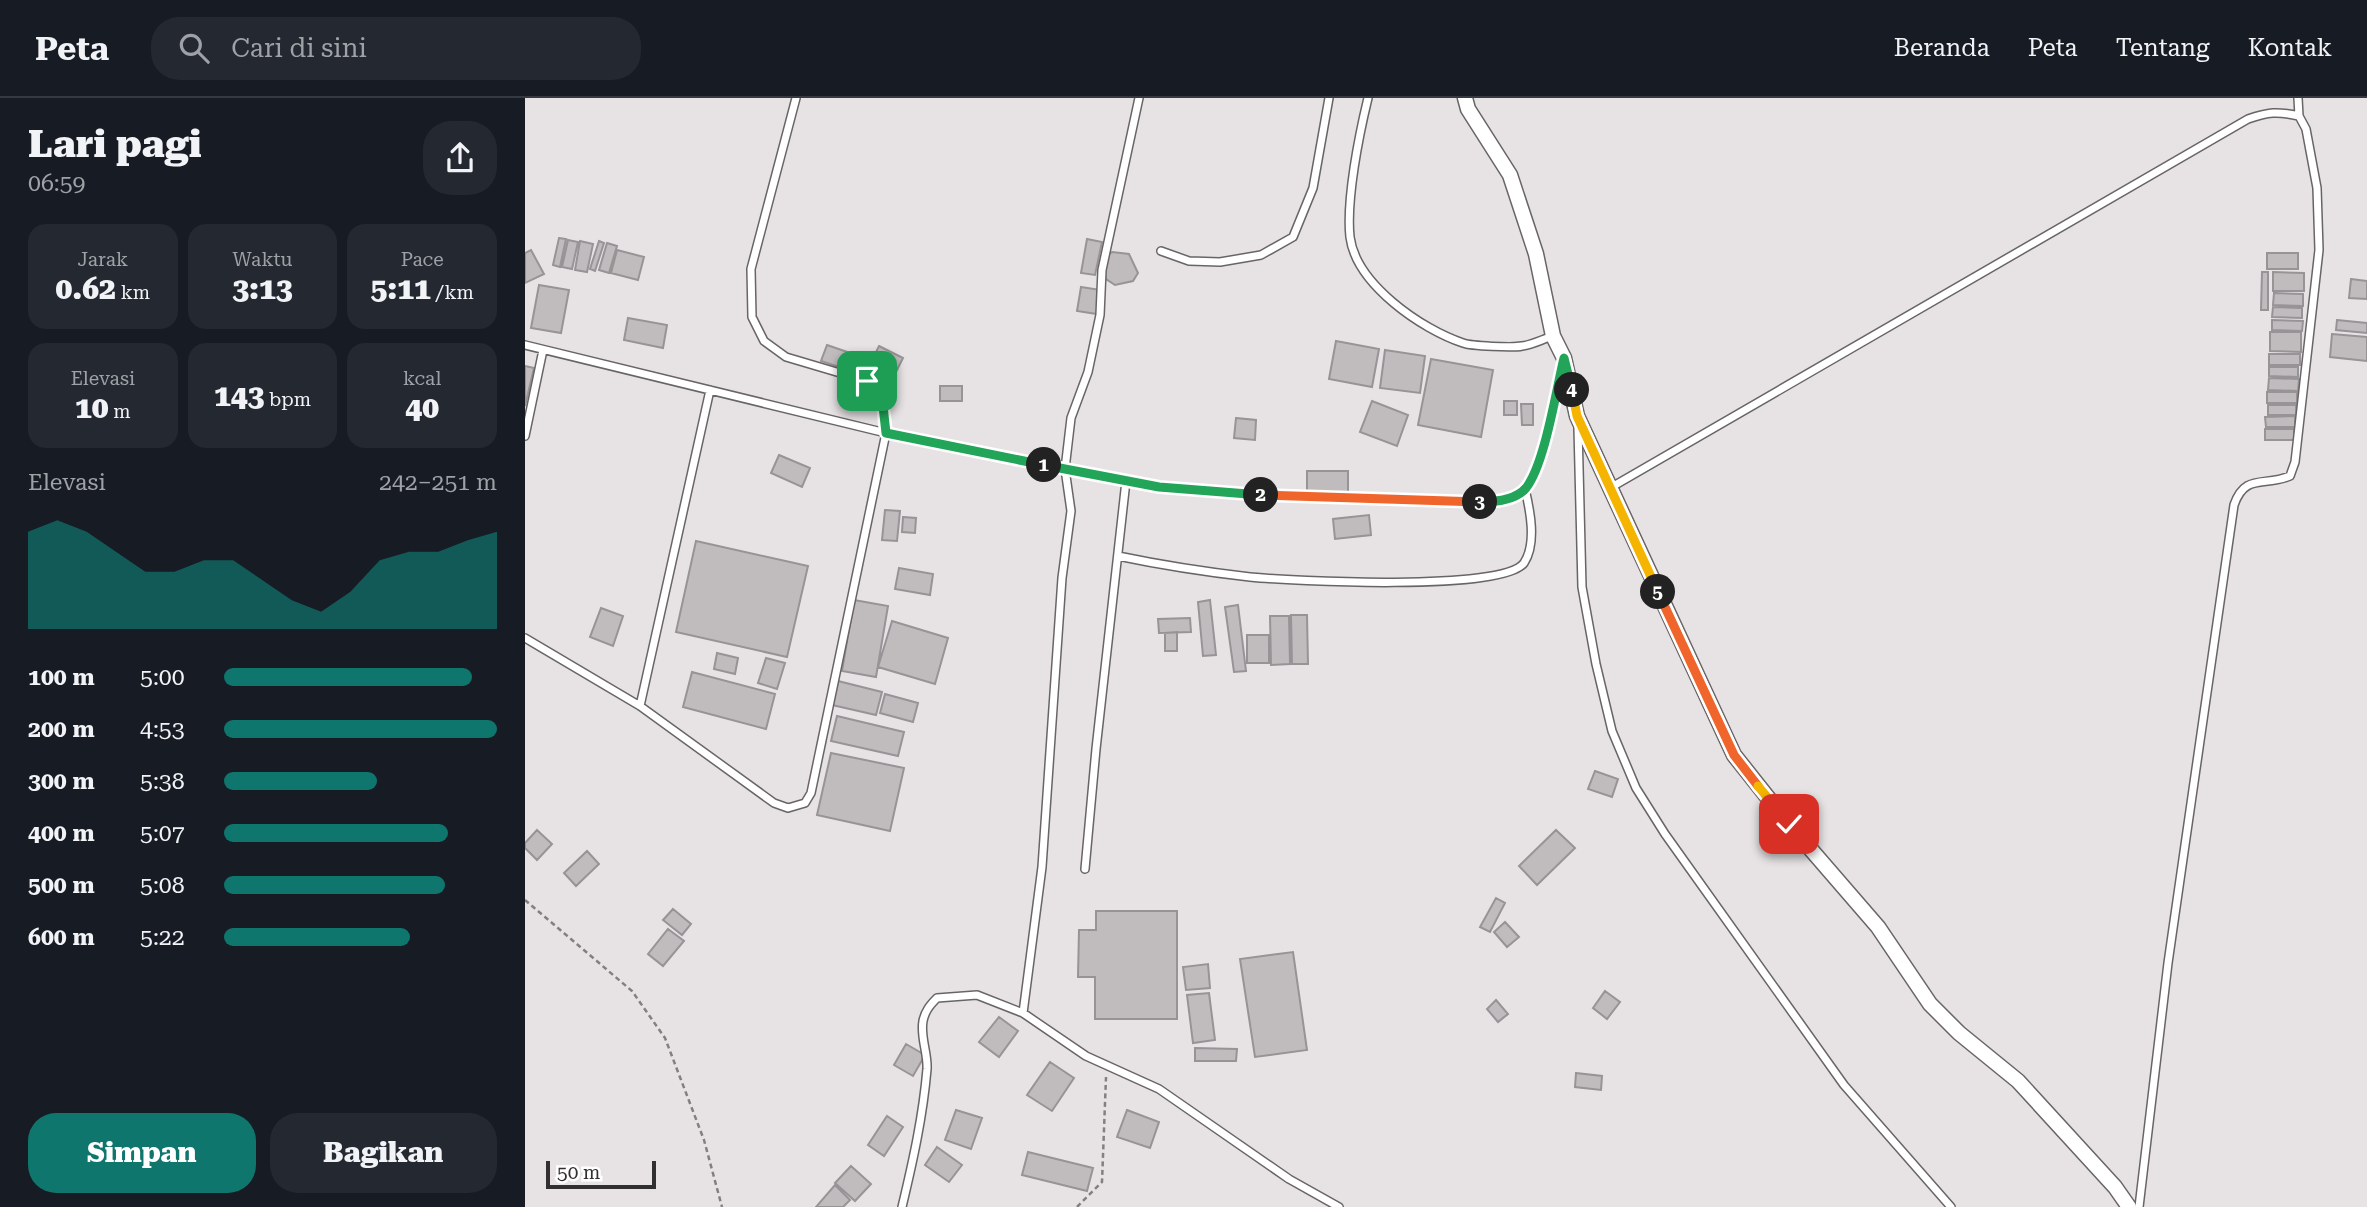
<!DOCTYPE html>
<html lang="id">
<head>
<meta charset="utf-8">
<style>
	body { margin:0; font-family:"Roboto Serif",serif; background:#242831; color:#f1f3f6; height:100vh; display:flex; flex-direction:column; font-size:26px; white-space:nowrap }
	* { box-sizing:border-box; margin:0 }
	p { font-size:23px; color:#9ea1a6 }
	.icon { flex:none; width:38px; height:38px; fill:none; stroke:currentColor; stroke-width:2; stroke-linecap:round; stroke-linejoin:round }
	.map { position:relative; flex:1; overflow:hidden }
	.side { display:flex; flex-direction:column; background:#171b24; width:525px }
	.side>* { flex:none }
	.scale { position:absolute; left:21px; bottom:18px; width:110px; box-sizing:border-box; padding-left:7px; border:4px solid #312f30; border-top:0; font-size:19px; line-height:24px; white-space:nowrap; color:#312f30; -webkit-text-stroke:5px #fff; paint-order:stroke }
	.pin { position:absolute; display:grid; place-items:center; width:60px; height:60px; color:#fff; margin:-30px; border-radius:14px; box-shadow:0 4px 10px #0006 }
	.km { position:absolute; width:35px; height:35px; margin:-18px; border-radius:50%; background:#222; color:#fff; font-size:19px; line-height:35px; text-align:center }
	.round { display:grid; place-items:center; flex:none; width:74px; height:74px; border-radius:28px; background:#242831 }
	.head { display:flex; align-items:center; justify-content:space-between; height:119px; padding:0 28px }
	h1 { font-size:38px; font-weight:800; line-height:52px }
	.figures { display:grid; grid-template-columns:repeat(3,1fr); gap:10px; height:119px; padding:7px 28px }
	.figures div { display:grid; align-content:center; border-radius:18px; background:#242831; text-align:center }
	.figures b { font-size:30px; font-weight:800 }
	.figures small { font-size:19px; font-weight:400 }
	.figures p { font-size:19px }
	.chart { height:196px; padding:14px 28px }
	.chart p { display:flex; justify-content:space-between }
	.chart svg { width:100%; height:126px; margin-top:7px; fill:#0f766e; opacity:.7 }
	.cta { display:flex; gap:14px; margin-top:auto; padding:14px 28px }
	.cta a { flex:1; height:80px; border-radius:28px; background:#0f766e; color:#fff; font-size:28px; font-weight:800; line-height:80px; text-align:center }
	.cta a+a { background:#242831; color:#f1f3f6 }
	ul { padding:0 28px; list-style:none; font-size:23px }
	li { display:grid; grid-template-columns:112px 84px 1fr; align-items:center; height:52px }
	li i { height:18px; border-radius:9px; background:#0f766e }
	header { display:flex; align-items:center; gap:42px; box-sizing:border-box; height:98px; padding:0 35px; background:#171b24; border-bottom:2px solid #363941 }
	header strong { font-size:33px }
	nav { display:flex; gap:38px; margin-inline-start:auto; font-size:24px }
	.search { width:490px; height:63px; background:#242831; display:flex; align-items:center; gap:18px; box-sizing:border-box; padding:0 24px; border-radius:28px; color:#9ea1a6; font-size:26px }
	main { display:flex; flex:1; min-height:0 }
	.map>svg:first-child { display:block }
</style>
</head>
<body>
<header>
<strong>Peta</strong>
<div class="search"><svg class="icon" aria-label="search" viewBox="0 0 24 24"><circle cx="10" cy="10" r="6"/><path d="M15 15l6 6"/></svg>Cari di sini</div>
<nav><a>Beranda</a><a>Peta</a><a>Tentang</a><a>Kontak</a></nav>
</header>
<main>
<section class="side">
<div class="head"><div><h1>Lari pagi</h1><p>06:59</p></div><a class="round"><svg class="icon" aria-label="share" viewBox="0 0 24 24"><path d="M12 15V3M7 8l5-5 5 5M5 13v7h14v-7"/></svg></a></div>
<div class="figures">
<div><p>Jarak</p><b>0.62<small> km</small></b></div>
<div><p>Waktu</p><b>3:13</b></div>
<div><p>Pace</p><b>5:11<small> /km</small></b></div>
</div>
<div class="figures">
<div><p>Elevasi</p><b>10<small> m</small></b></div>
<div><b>143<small> bpm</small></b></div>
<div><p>kcal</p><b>40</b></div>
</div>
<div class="chart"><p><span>Elevasi</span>242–251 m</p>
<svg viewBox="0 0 160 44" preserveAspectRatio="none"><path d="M0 44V10L10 6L20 10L30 17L40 24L50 24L60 20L70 20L80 27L90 34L100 38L110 31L120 20L130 17L140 17L150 13L160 10V44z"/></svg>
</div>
<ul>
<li><b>100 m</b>5:00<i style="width:91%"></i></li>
<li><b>200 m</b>4:53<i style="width:100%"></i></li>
<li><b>300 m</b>5:38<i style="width:56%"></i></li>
<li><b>400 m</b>5:07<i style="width:82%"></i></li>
<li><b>500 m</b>5:08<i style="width:81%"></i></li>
<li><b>600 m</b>5:22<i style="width:68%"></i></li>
</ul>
<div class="cta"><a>Simpan</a><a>Bagikan</a></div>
</section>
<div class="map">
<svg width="1842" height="1109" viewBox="0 0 1842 1109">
	<rect width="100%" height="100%" fill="#e7e3e5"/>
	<path fill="#c0bcbe" stroke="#979396" stroke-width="2" d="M34,140L41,141L35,169L28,167Z
		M562,141L577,144L570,177L556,175Z
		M43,142L53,144L47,171L37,169Z
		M55,143L68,146L62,174L50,172Z
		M74,143L79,145L70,173L65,171Z
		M82,145L92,148L84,175L74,172Z
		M6,152L19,176L0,185V155Z
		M92,152L119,159L113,182L86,175Z
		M587,154L604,156L613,175L608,183L590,187L581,181L577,171L580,159Z
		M1742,155H1773V171H1742Z
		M1737,174H1743V212H1736Z
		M1748,174L1779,175V193H1748Z
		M1826,181L1842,183V201L1824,200Z
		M14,187L44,192L36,235L6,230Z
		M556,189L576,192L572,216L552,213Z
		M1749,195L1778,196V208L1748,207Z
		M1748,209L1777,210V220L1747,219Z
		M103,220L142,227L138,250L99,242Z
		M1747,222L1778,223L1777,233L1747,232Z
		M1812,222L1842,225V235L1811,232Z
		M1745,234H1776V254L1745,253Z
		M1807,236L1842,239V263L1805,259Z
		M811,243L854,251L847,289L804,281Z
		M302,247L328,256L323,272L296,263Z
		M354,248L378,260L366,284L342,272Z
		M860,252L900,258L895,295L855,290Z
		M1744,256H1775V267H1744Z
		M906,261L968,272L956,339L893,327Z
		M0,268L9,270L0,308Z
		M1744,269H1773V279L1744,278Z
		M1744,280L1774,281L1773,293L1743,292Z
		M415,288H437V303H415Z
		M1742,294H1772V305H1742Z
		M847,303L883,317L872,348L835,334Z
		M979,303H992V317H979Z
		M996,306H1008V327H997Z
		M1743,307H1771V317H1743Z
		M1770,318V329H1741L1740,319Z
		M711,320L731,322L730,342L709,340Z
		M1740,331H1769V342H1740Z
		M254,357L285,370L277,389L246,375Z
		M782,373H823V397H782Z
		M360,412L375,413L372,443L357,442Z
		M844,417L846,437L810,441L808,421Z
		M378,419L391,420L390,435L377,434Z
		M171,443L283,468L262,559L151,534Z
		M374,470L408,476L405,497L370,491Z
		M329,502L363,508L351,579L317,573Z
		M685,502L691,557L678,558L673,504Z
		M713,507L721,573L709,574L700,509Z
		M76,510L98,518L88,548L65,539Z
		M766,517H782L783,566H767Z
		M745,518H764L765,566L746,567Z
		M665,520L666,534L634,535L633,521Z
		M367,523L423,540L410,586L353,569Z
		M652,534V553H640V535Z
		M722,537H744V565H722Z
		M192,555L213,560L210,576L189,571Z
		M241,560L260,565L252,591L233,585Z
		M167,574L250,596L241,631L158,609Z
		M313,583L357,594L351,617L307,607Z
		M360,596L393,605L388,624L355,615Z
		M312,618L379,634L373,658L306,643Z
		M306,655L379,670L365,733L292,717Z
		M1070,673L1093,681L1087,699L1063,691Z
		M12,732L27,746L12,762L0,750V745Z
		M1031,732L1050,750L1012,787L994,768Z
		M62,753L74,766L51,788L39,775Z
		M971,800L980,805L965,834L955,829Z
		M148,811L166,826L157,837L138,822Z
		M571,813H652V921H570V879H553L554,832H571Z
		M980,824L994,839L982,849L969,834Z
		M143,831L159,843L138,868L123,856Z
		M768,854L782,952L730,959L715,861Z
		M683,866L685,890L661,892L658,869Z
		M1080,893L1095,904L1082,921L1068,910Z
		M684,895L690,942L668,945L662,897Z
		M971,902L983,916L973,924L962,911Z
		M474,919L493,933L474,959L454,944Z
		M381,946L400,957L388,978L369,967Z
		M670,950L712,951L711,963H670Z
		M525,964L549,980L527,1013L502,997Z
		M1051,975L1077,978L1076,992L1050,989Z
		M431,1012L457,1020L446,1051L420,1042Z
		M602,1012L634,1024L625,1050L592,1039Z
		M362,1018L378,1029L359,1058L343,1047Z
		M412,1049L437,1067L424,1084L400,1067Z
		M503,1054L568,1070L562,1093L497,1077Z
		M326,1068L346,1086L330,1103L310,1085Z
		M310,1087L325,1102L318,1109H291Z"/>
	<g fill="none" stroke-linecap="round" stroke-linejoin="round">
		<defs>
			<path id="lane" d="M614,0L577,172L575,217L563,274L546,320L540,371L546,413L537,480L517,769L498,915L561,958L634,991L764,1081L814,1109
				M843,0C834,37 821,102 825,139C831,186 896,231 938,245C946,248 988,250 997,248C1007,247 1018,241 1028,238
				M1773,0L1774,18
				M636,153L664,163L695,164L736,157L768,139L788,90L804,0
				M0,247L361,335L634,389L733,397L959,404C972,402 989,402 1000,392C1017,374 1031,295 1037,267
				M1053,330L1057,489L1071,566L1087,633L1111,690L1140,736L1319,987L1426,1109
				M0,338L18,252
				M1085,390L1723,21C1743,14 1752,13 1774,18L1781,31L1792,90L1794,152L1770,364L1765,378C1739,389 1720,375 1709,407L1643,865L1614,1109
				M593,458C636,467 681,474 725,479C766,483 978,494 999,465C1012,445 1005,412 1000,391
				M0,540L115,608L249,705L263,710L280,705L286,695L361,335L357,299L342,283L261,259L239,243L227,219L226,171L271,0
				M115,608L185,292
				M560,771L571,651L601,383
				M377,1109C388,1063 398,1018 402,971C403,955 395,939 398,923C400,913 405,907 412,900L452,897L498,915"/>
			<path id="street" d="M940,0L943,11L985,77L1011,156L1028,238L1039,260L1052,318L1209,657L1263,725L1353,829L1405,906L1434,935L1493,983L1590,1089L1604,1109"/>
		</defs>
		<use href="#lane" stroke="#696567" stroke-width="10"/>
		<use href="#street" stroke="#696567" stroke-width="17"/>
		<path stroke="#838082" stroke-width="2.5" stroke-dasharray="5 3.5" stroke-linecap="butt" d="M0,802L107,893L140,940L179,1042L197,1109
			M552,1109L577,1084L581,979"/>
		<use href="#lane" stroke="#fff" stroke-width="7"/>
		<use href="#street" stroke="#fff" stroke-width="14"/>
	</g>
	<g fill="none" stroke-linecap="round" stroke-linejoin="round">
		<defs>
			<path id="split-1" d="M342,283L357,299L361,335L519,367"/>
			<path id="split-2" d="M519,367L634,389L736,397"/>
			<path id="split-3" d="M736,397L955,404"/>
			<path id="split-4" d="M955,404C970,404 991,402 1001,390C1020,366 1031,292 1039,260L1047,292"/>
			<path id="split-5" d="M1047,292L1052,318L1133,494"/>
			<path id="split-6" d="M1133,494L1209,657L1233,688"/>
			<path id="split-7" d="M1233,688L1264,726"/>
		</defs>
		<use href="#split-1" stroke="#fff" stroke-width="14"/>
		<use href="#split-2" stroke="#fff" stroke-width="14"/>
		<use href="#split-3" stroke="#fff" stroke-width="14"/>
		<use href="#split-4" stroke="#fff" stroke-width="14"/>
		<use href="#split-5" stroke="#fff" stroke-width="14"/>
		<use href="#split-6" stroke="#fff" stroke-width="14"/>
		<use href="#split-7" stroke="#fff" stroke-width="14"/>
		<use href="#split-1" stroke="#22a559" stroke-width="9"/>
		<use href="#split-2" stroke="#22a559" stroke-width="9"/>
		<use href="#split-3" stroke="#f0652b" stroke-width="9"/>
		<use href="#split-4" stroke="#22a559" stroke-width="9"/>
		<use href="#split-5" stroke="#f5b400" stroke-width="9"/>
		<use href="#split-6" stroke="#f0652b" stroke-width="9"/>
		<use href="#split-7" stroke="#f5b400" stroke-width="9"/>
	</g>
</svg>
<div class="scale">50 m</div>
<div class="pin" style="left:342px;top:283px;background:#1e9e55"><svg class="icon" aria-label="arrive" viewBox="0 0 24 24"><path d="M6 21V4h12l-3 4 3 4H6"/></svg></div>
<div class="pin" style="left:1264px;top:726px;background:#d93025"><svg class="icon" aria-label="check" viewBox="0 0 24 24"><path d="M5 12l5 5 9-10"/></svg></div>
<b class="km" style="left:519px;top:367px">1</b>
<b class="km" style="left:736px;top:397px">2</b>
<b class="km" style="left:955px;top:404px">3</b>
<b class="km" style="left:1047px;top:292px">4</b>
<b class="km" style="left:1133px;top:494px">5</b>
</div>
</main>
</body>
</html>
